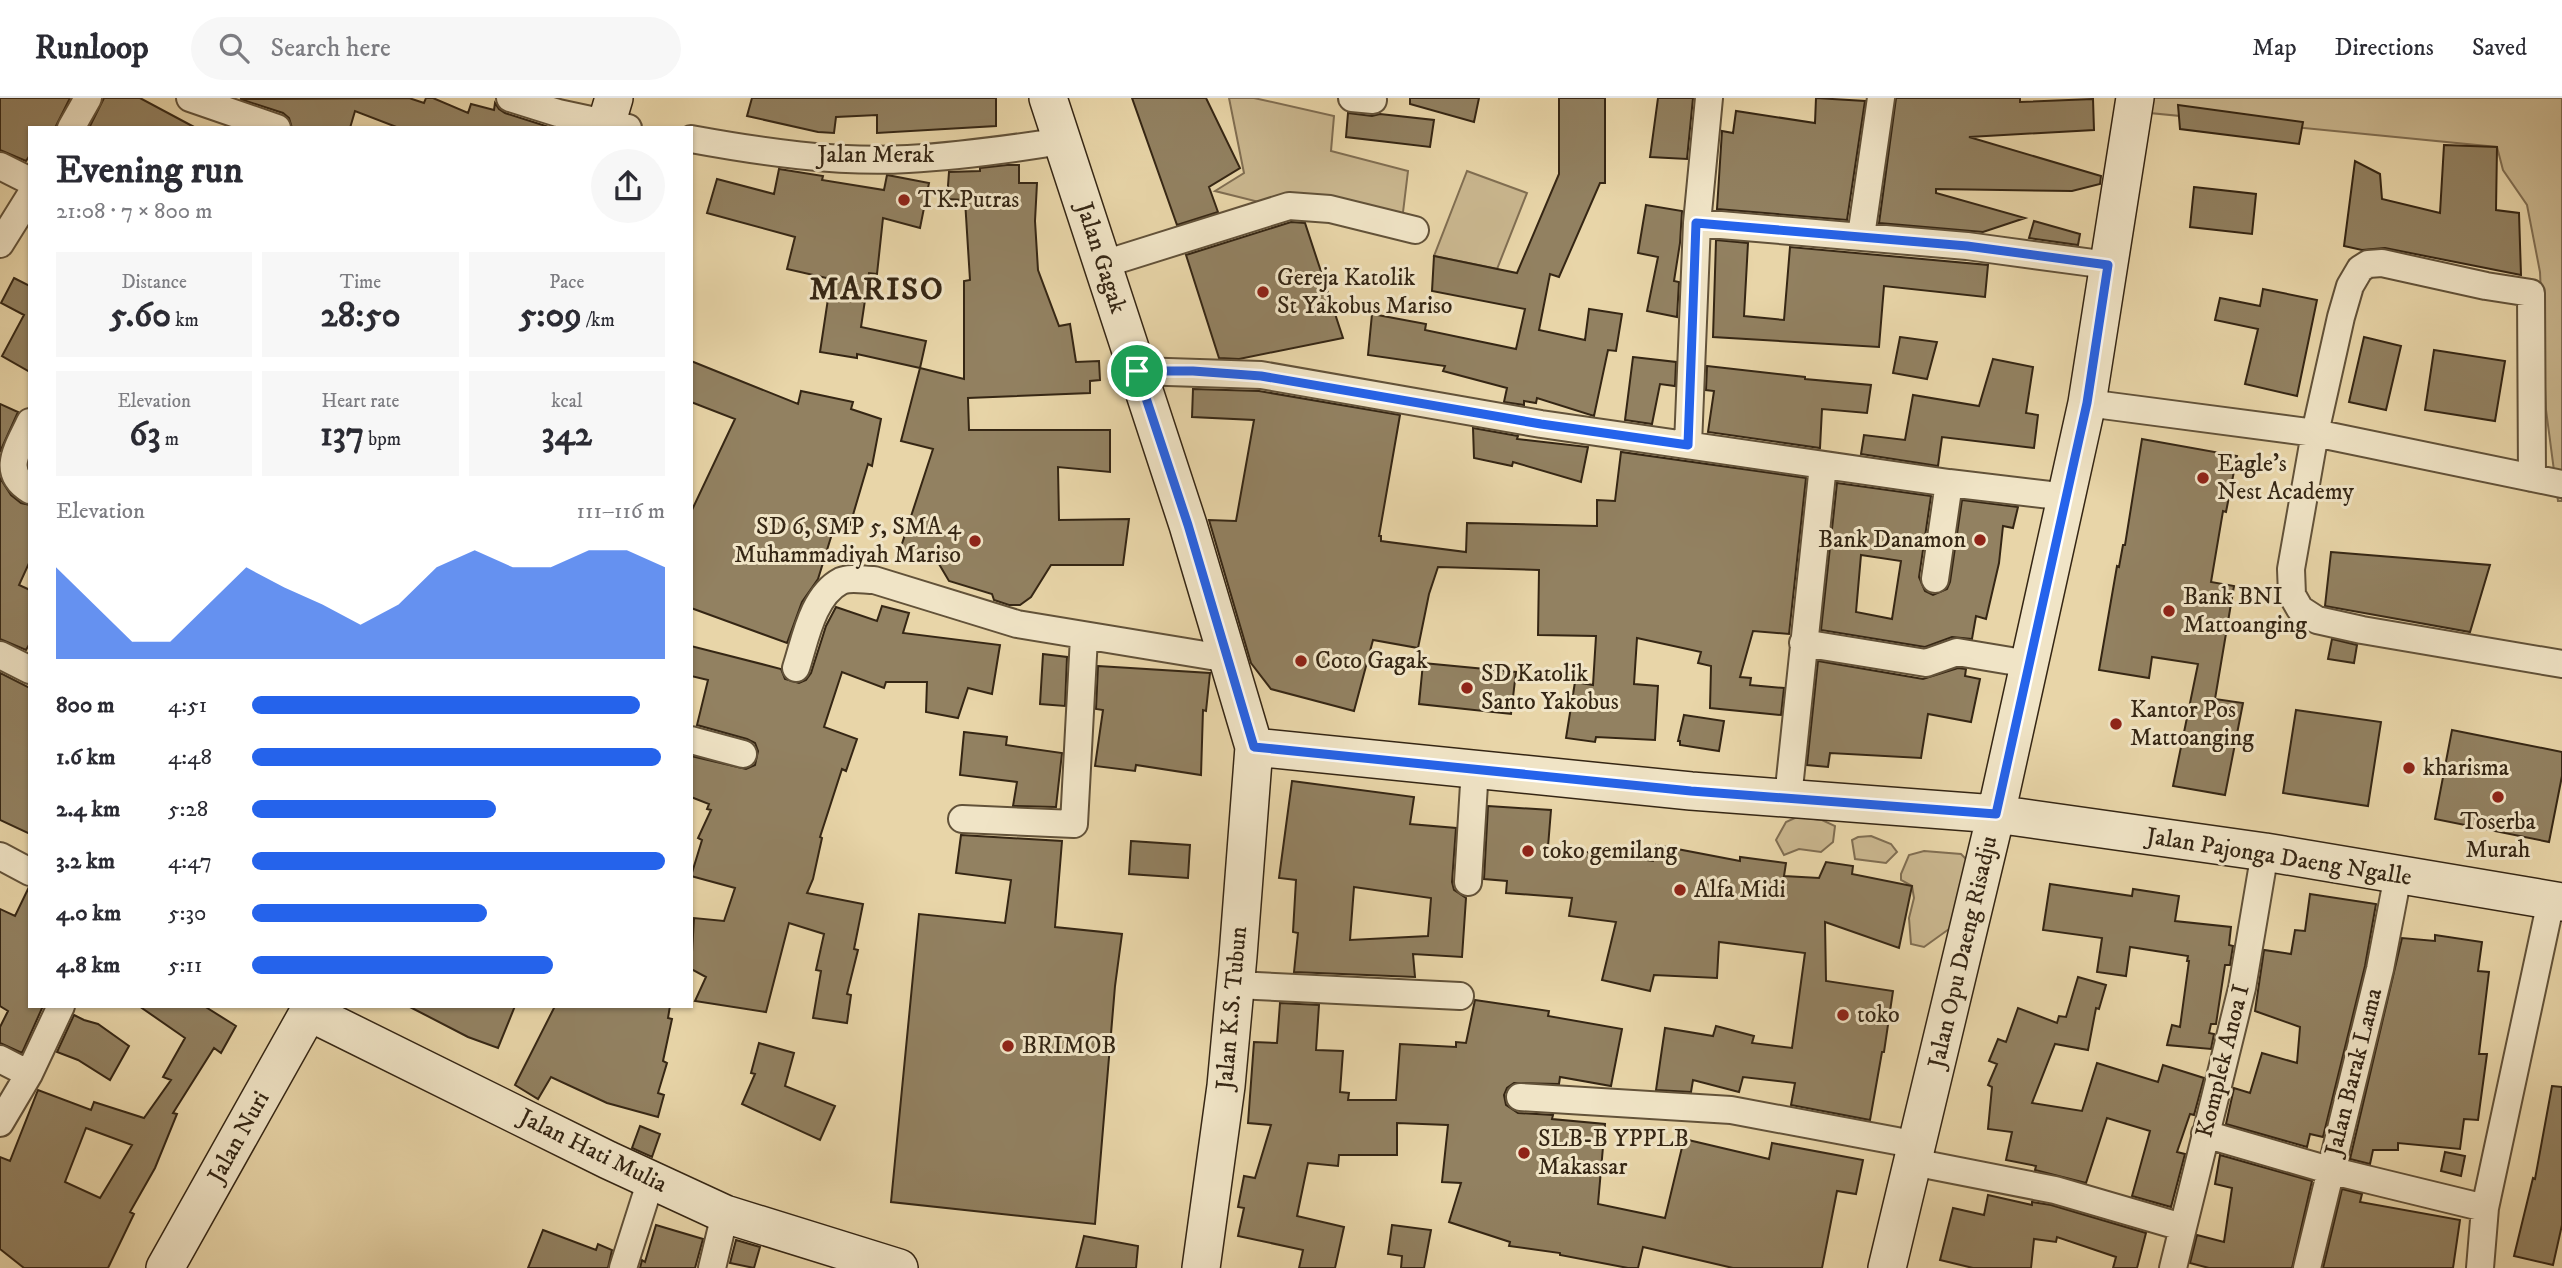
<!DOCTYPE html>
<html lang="en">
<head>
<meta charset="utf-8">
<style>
	body { margin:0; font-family:"IM FELL DW Pica",serif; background:#f7f7f7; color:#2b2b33; height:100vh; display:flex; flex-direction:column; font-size:26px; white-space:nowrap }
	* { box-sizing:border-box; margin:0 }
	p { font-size:23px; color:#7c7c81 }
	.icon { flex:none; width:38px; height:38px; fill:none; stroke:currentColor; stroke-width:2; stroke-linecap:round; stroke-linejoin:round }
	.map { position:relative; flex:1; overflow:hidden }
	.details { position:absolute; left:28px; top:28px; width:665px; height:882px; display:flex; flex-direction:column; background:#fff; border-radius:0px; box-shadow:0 2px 5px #0004 }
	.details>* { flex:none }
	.pin { position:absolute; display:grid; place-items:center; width:60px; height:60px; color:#fff; margin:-30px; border:4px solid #fff; border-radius:50%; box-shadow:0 2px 7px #0007 }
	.round { display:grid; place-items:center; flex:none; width:74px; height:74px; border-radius:37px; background:#f7f7f7 }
	.overview { display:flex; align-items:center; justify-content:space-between; height:119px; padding:0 28px }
	h1 { font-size:38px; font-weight:800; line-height:52px }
	.metrics { display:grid; grid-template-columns:repeat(3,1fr); gap:10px; height:119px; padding:7px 28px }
	.metrics div { display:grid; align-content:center; border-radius:0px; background:#f7f7f7; text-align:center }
	.metrics b { font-size:35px; font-weight:800 }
	.metrics small { font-size:19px; font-weight:400 }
	.metrics p { font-size:19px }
	.chart { height:196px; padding:14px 28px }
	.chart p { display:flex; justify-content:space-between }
	.chart svg { width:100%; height:126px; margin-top:7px; fill:#2563eb; opacity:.7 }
	ul { padding:0 28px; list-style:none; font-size:23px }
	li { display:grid; grid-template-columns:112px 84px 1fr; align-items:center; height:52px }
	li i { height:18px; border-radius:9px; background:#2563eb }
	header { display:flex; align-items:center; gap:42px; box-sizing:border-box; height:98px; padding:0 35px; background:#fff; border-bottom:2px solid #e1e1e2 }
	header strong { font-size:33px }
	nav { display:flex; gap:38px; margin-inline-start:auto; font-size:24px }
	.search { width:490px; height:63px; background:#f7f7f7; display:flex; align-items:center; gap:18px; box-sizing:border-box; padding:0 24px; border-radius:38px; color:#7c7c81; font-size:26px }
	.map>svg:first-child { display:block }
</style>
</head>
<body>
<header>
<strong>Runloop</strong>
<div class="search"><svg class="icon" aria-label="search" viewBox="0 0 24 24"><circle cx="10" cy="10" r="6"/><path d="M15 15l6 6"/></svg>Search here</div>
<nav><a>Map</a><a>Directions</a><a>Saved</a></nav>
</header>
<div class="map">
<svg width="2562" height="1170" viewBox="0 0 2562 1170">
	<rect width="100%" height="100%" fill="#e8d5a8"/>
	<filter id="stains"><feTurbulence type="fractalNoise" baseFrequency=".00286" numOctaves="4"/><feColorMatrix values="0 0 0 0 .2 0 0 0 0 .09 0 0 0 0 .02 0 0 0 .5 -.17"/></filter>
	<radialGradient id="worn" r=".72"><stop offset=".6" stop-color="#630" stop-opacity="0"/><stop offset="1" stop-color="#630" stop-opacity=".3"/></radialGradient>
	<path fill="#cab78f" stroke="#806e52" stroke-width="2" d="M1229,0H1254L1334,18L1331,53L1408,73L1400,139L1215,93L1244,75Z
		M2153,0H2562V403H2558L2546,312L2540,174L2527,107L2503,72L2497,49L2150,15Z
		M1467,73L1527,95L1497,171L1434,158Z
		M1797,719L1822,722L1835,728L1833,744L1821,754L1799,751L1784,757L1776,742L1786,724Z
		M1871,738L1891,746L1897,754L1886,765L1855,761L1852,742L1858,739Z
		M1924,753L1961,756L1970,765L1956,826L1924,849L1911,846L1909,820L1914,800L1912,788L1901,782V776L1909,757Z"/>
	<path fill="#928161" stroke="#352614" stroke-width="2" fill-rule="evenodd" d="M0,0H70L55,30H30V57L26,63L0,52Z
		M104,0H140L196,30H89Z
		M409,0L424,5L426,0H433L468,15L471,6L494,12L495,5L499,11L505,15L552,30H399L355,13L350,30H292L289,20L283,15L240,1Z
		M752,0H996V28L877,35V17L836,19L834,35L818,34L747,18Z
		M1132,0H1206L1240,70L1209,89L1218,114L1177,127Z
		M1410,0H1479L1474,24L1410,6Z
		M1559,0H1605V85H1600L1559,179L1550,176L1539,232L1585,242L1589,211L1622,216L1616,253L1608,252L1594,318L1537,300L1536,305L1524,303V307L1504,304L1507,290L1443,273L1445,268L1368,257L1372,216L1426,226L1425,232L1516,251L1525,211L1432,193L1434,158L1517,175L1559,76Z
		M1658,0H1693L1687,61L1650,59Z
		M1816,0L1865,3L1847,122L1717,111L1722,33L1733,35L1736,13L1815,25Z
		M1896,0H2020V4L2093,1L2094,32L1969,39L2101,78L2100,86L2072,93L1936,91V95L2025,120L1983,134L1879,125Z
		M2178,7L2303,24L2299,46L2180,31Z
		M1348,15L1372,18L1380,16L1434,22L1430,49L1346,39Z
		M2444,47L2497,49L2496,112L2519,115L2521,177L2385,150L2362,152L2344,148L2355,63L2380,76L2382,101L2440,115Z
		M1007,67H1019V85H1037L1035,123L1038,172L1059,228L1070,226L1076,264L1099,263L1100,282L1090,283V295L968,300L969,332H1110V374L1058,369L1059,422L1129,421L1123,467H1051L1031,499L1020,507H1009L994,502L992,496L949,483L936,461L899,455L933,351L901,343L920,270L964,281V183L970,182L965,102L947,101L949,74L980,73V70Z
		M779,71L823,78L822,82L884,92L887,77L929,85L920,130L883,120L877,176L869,175L861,229L926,243L920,270L857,256V260L820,254L831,181L787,171L795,139L707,115L717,81L774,96Z
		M2194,89L2256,96L2252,136L2190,129Z
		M1646,107L1682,113L1680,145L1674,183L1679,184L1677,219L1647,213L1658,159L1638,155Z
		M2034,123L2080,136L2078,147L2029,140Z
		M1291,124L1305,125L1343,240L1239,261L1219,260L1186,157Z
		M1716,142L1748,145L1744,218L1784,222L1790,149L1988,167L1985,199L1884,188L1879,249L1713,239Z
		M14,180L30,188V274L2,258L24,217L1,205Z
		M2263,191L2317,202L2297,298L2245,286L2258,231L2215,222L2220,200L2260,208Z
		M1900,239L1937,244L1927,281L1893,275Z
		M2364,239L2401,248L2386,312L2349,304Z
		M2434,252L2505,263L2495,323L2425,312Z
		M1633,259L1676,264L1675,288L1660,286L1652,326L1625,322Z
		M1993,261L2033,269L2026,315L2038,317L2034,350L1942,339L1938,368L1861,356L1864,337L1905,342L1913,297L1979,308Z
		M691,263L798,306L801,293L853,304L851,311L881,321L872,368L868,366L850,427L836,423L818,481L802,504L787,545L691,510V414L735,321L691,304Z
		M1707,268L1805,279V281L1871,287L1867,315L1822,311L1820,350L1708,334L1714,293L1706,292Z
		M1193,291L1259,293L1400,317L1379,438H1381V443L1466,454L1467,425L1597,428V402L1615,403L1621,354L1806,380L1789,536L1753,533L1740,579L1751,580L1750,587L1784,590L1781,617L1710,610L1711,568L1698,565L1701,554L1637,540L1634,586L1658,588L1655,642L1596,639L1595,644L1566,640L1575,584L1593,587L1596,538L1538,537L1539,472L1438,469L1429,496L1418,550L1373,542L1354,613L1271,591L1251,565L1209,422L1236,423L1254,322L1192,319Z
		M0,306L18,314L0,354Z
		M1473,330L1518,338L1517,341L1588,349L1581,384L1513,364L1512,368L1474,360Z
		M2142,341L2237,358L2226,414L2223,413L2211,484L2234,488L2215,601L2243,605L2225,697L2173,688L2198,566L2152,559L2149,580L2099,572L2117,468L2119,469L2123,447H2125Z
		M0,380L11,397L21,405L30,407V463L19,487L30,492V545L26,552L0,541Z
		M1837,385L1931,398L1919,479L1925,493L1933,497L1947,491L1950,484L1962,402L2018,409L2013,430L2003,428L1999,465L1986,521L1976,518L1972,541L1952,539L1925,549L1821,532ZM1861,457L1901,463L1892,521L1856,514Z
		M2331,454L2490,467L2470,534L2325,508Z
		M882,508L909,515L903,535L1000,547L992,596L968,590L958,620L926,614L927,584H886L884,590L842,574L824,629L857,641L846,673L842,671L820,739L822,740L813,781L807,795L863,806L854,851L858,852L847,896L851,897L847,925L813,920L821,873L816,872L824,836L789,825L766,914L695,903L706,879L691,871L694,820L724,823L735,790L691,778L702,742L698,740L711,712L707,711L709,706L691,699V658L746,671L755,667L758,653L755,645L747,641L697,627L708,582L691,578V548L781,571L785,581L799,585L806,582L811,575L826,528L836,509L877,523Z
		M2332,541L2357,547L2354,565L2328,561Z
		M1043,556L1067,559L1065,608L1040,606Z
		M1818,563L1923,581L1958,570L1966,571L1965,578L1980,581L1971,624L1928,616L1921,660L1830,655L1828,669L1807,667Z
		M1423,565L1516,574L1511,616L1419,606Z
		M1098,568L1210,575L1206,613L1203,612L1201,677L1136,667L1135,673L1095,668L1103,612L1096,611Z
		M0,575L30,590V736L0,722Z
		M2296,612L2381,624L2368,708L2283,695Z
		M1684,617L1724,623L1719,653L1680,647V643H1678Z
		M2452,632L2562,654V678L2549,744L2435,721Z
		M964,634L1007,639L1006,647L1062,655L1056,709L1013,708L1017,684L960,677Z
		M1292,683L1414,699L1410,726L1456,730L1452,784L1454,792L1466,800L1462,859L1413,856L1415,879L1294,874L1298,835L1293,834L1296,782L1279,780ZM1354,789L1431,800L1428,838L1350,842Z
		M1488,708L1551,712L1548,749L1653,763L1656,747L1740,763V759L1786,765L1784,778L1819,780L1826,764L1853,768L1852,776L1912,788L1899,850L1825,824L1826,883L1893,893L1884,954H1882L1870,1022L1791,1007L1795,985L1743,979L1739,994L1693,982L1691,994L1656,992L1665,930L1713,938L1716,928L1754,938L1752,945L1792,950L1805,855L1719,844L1717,880L1654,877L1650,893L1602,882L1616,824L1569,818L1572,800L1506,795L1507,783L1484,781Z
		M961,737L1062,743L1055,829L1122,836L1115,888L1095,1126L891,1104L919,816L1005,825L1011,782L956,775Z
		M1131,743L1190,747L1188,780L1129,776Z
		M2050,786L2132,798L2133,791L2179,798L2175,823L2231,829L2229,847L2233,848L2230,867H2225L2216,926H2211L2209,935L2214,936L2211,951L2167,947L2172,927L2180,929L2189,863H2187L2188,858L2130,849L2126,878L2097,874L2102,840L2043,832Z
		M29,789L30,908H43L22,955L0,945V929L8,913L0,908V811L15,818Z
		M2310,796L2376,806L2365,868L2323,1039L2310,1036L2307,1049L2226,1026L2234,990L2250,995L2262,955L2297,965L2300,929L2255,913L2264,852L2291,856L2295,832L2305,833Z
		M2435,837L2482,844L2478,873L2489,874L2479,956H2487L2478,1022L2464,1021L2460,1051L2398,1045V1052H2373L2370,1066L2350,1061L2402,840L2435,843Z
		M2078,879L2106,887L2099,911L2096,910L2088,952L2055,946L2032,1005L2082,1013L2097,965L2158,984L2163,967L2204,980L2194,1017L2190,1016L2177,1054L2185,1056L2171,1109L2132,1098L2150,1033L2107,1020L2086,1085L2035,1072L2036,1068L2006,1062L2012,1034L1988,1031L1992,989L1988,987L1997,966L1989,963L1998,941L2006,944L2018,910L2057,925L2059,918L2066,919Z
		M1475,902L1549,913L1548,918L1622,931L1611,988L1560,979L1559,986L1514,985L1507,990L1504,997L1506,1007L1518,1015L1553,1017L1552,1021L1605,1026L1598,1106L1665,1120L1684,1041L1769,1061L1772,1045L1863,1062L1856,1096L1837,1093L1822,1170H1733L1643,1149L1638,1170H1628L1560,1157V1155L1509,1148L1510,1144L1449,1124L1461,1085L1442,1084L1448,1027L1397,1025V1057H1339L1338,1068L1308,1065L1297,1118L1344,1129L1335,1170H1299L1303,1152L1238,1138L1244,1110L1238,1109L1244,1078L1255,1080L1271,1027L1248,1025L1254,944L1277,945L1280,905L1319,907L1316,952L1343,953L1340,994L1349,995L1348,1002H1396L1400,946L1456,949V944L1466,945Z
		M139,908H204L236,928L221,955L214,950L173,1015L177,1016L155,1070L130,1114L134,1116L108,1170H24L0,1151V1059L10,1063L38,992L91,1012L94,1004L144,1020L171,982L163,979L185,940ZM86,1030L132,1047L100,1100L65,1084Z
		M408,908H515L498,950L468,939Z
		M555,908H670L668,920L672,921L663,963L667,965L658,995L664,997L658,1019L607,1005L551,979L538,1001L515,987Z
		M74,917L84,922L98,926L129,948L110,982L78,962L57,954Z
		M759,945L794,955L785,988L835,1008L820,1042L742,1006L755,976L751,975Z
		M2552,988L2562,989V1127L2553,1167L2514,1158L2533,1080L2535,1081Z
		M640,1028L660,1036L652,1059L632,1050Z
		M2445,1054L2465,1058L2461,1078L2441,1073Z
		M2220,1057L2312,1083L2292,1170H2209L2190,1165L2197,1137L2224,1144L2232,1090L2215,1086Z
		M2342,1091L2362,1096L2360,1104L2460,1122L2453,1170H2323Z
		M1988,1097L2032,1107V1104L2051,1107L2146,1135L2137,1170H2113L2116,1159L2057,1139L2056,1144L2034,1141L2031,1170H1973L1940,1162L1953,1110L1984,1117Z
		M656,1127L703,1141L695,1170H640L642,1162L645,1164Z
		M1392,1127L1431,1132L1424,1170H1401L1402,1158L1388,1156Z
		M543,1132L596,1152L598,1146L612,1152L608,1170H528Z
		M1084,1138L1138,1148L1136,1170H1076Z
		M736,1142L760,1149L754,1170L730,1165Z"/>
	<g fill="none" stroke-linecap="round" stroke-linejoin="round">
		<defs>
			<path id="street" d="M190,0L277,30
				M510,0L558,15L628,30
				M1352,0L1373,2
				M71,30L88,0
				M691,41C762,54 837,65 908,61C960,58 1011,51 1062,43
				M0,68L30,83
				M1697,125L1967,148L2108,167
				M1861,138L1881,0
				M0,146L30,98
				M1104,166L1289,108L1330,111L1415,132
				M1137,273L1261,277L1541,326L1949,385L2067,399
				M2087,305L2315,335L2562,386
				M30,324C18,350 0,374 30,392
				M1688,347L1697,125L1709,0
				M2532,380L2531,195L2486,188L2382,165L2368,166L2360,171L2350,188L2341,219L2315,335L2291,471L2292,497L2300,511L2317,522L2362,532L2562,566
				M1935,481L1949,385
				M1803,545L1926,565L1957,554L2029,566
				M0,557L30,572
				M796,570C805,543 812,498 841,483C850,479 864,482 874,482L1017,526L1229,561
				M691,642L743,656
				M1788,700L1823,367
				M962,721L1074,726L1084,539
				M0,758L30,774
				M1468,784L1475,670
				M1236,887L1460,898
				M0,961L29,976
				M1520,999L1731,1012L1918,1047
				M0,1025L29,976L61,908
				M2205,1036L2329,1072L2485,1110
				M1913,1064L2055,1092L2182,1129
				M623,1170L651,1082
				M712,1170L725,1116
				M2173,1170L2242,890L2265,754
				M2307,1170L2380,871L2398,777
				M2480,1170L2485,1110L2551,803"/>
			<path id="secondary" d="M1048,0L1188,427L1254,649L1238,858L1226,988L1201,1170
				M605,30L614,0
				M1254,649L1691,693L1996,716L2265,754L2562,804
				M309,914L608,1062L725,1116L899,1170
				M165,1170L312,908
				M1887,1170L1996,716L2087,305L2135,0"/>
		</defs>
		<use href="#street" stroke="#625239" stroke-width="30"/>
		<use href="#secondary" stroke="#352614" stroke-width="40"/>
		<use href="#street" stroke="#f0e4c6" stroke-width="26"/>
		<use href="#secondary" stroke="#f0e4c6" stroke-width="37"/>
	</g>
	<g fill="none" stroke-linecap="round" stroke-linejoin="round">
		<defs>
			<path id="route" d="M1696,125L1967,148L2108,167L2087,305L1996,716L1691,693L1254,649L1188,427L1137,273H1193L1261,278L1541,326L1688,347Z"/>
		</defs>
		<use href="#route" stroke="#fff" stroke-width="14"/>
		<use href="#route" stroke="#2563eb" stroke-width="9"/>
	</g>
	<g fill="#8f2418" stroke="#f0e4c6" stroke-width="2.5">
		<circle cx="904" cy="102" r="7"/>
		<circle cx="1263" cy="194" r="7"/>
		<circle cx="2203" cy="380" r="7"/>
		<circle cx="1980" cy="442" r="7"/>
		<circle cx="975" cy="443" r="7"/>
		<circle cx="2169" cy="513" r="7"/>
		<circle cx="1301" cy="563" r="7"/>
		<circle cx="1467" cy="590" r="7"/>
		<circle cx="2116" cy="626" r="7"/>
		<circle cx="2409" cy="670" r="7"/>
		<circle cx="2498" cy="699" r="7"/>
		<circle cx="1528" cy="753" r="7"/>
		<circle cx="1680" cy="792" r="7"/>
		<circle cx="1843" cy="917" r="7"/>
		<circle cx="1008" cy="948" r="7"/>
		<circle cx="1524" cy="1055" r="7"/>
	</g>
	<g text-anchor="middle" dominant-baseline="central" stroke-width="6" stroke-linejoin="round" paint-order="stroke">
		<g font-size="24" fill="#352614" stroke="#f0e4c6">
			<text x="876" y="57">Jalan Merak</text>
			<text transform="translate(1101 160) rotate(72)">Jalan Gagak</text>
			<text transform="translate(2279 759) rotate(9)">Jalan Pajonga Daeng Ngalle</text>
			<text transform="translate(1963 854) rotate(-77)">Jalan Opu Daeng Risadju</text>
			<text transform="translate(1232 910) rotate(-85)">Jalan K.S. Tubun</text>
			<text transform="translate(2223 963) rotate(-76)">Komplek Anoa I</text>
			<text transform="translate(2354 974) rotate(-76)">Jalan Barak Lama</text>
			<text transform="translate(239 1039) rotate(-61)">Jalan Nuri</text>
			<text transform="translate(593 1053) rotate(26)">Jalan Hati Mulia</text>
		</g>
		<g font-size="24" fill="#352614" stroke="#f0e4c6" text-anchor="start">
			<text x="918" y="102">TK.Putras</text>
			<text x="1277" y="180">Gereja Katolik<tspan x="1277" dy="28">St Yakobus Mariso</tspan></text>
			<text x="2217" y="366">Eagle's<tspan x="2217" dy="28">Nest Academy</tspan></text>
			<text x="961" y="429" text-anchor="end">SD 6, SMP 5, SMA 4<tspan x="961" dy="28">Muhammadiyah Mariso</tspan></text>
			<text x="1966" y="442" text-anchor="end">Bank Danamon</text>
			<text x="2183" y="499">Bank BNI<tspan x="2183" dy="28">Mattoanging</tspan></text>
			<text x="1315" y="563">Coto Gagak</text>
			<text x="1481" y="576">SD Katolik<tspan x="1481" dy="28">Santo Yakobus</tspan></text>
			<text x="2130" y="612">Kantor Pos<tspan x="2130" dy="28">Mattoanging</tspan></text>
			<text x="2423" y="670">kharisma</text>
			<text x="2498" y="724" text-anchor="middle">Toserba<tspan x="2498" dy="28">Murah</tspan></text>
			<text x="1542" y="753">toko gemilang</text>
			<text x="1694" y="792">Alfa Midi</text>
			<text x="1857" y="917">toko</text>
			<text x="1022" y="948">BRIMOB</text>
			<text x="1538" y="1041">SLB-B YPPLB<tspan x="1538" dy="28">Makassar</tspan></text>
		</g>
		<g font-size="32" font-weight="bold" letter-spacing="2" fill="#352614" stroke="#f0e4c6">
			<text x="877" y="192">MARISO</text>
		</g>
	</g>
	<rect width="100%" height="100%" filter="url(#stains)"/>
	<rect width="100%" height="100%" fill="url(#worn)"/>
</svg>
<div class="pin" style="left:1137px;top:273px;background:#1e9e55"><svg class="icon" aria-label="arrive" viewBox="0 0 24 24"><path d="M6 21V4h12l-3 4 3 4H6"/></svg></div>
<section class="details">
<div class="overview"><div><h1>Evening run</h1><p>21:08 · 7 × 800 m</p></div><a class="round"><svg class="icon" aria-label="share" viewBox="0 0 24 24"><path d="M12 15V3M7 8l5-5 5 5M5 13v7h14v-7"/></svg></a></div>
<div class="metrics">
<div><p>Distance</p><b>5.60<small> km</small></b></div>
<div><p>Time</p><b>28:50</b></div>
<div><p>Pace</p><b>5:09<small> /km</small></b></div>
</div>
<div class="metrics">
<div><p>Elevation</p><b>63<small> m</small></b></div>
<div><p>Heart rate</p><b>137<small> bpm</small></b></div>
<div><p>kcal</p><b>342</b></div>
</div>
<div class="chart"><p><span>Elevation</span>111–116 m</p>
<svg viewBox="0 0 160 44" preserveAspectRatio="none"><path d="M0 44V12L10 25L20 38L30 38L40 25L50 12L60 19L70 25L80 32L90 25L100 12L110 6L120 12L130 12L140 6L150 6L160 12V44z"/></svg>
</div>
<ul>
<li><b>800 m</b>4:51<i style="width:94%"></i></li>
<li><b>1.6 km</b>4:48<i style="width:99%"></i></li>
<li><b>2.4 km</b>5:28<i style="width:59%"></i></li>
<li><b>3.2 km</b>4:47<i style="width:100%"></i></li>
<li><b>4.0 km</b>5:30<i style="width:57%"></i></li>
<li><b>4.8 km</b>5:11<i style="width:73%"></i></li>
</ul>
</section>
</div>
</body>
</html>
